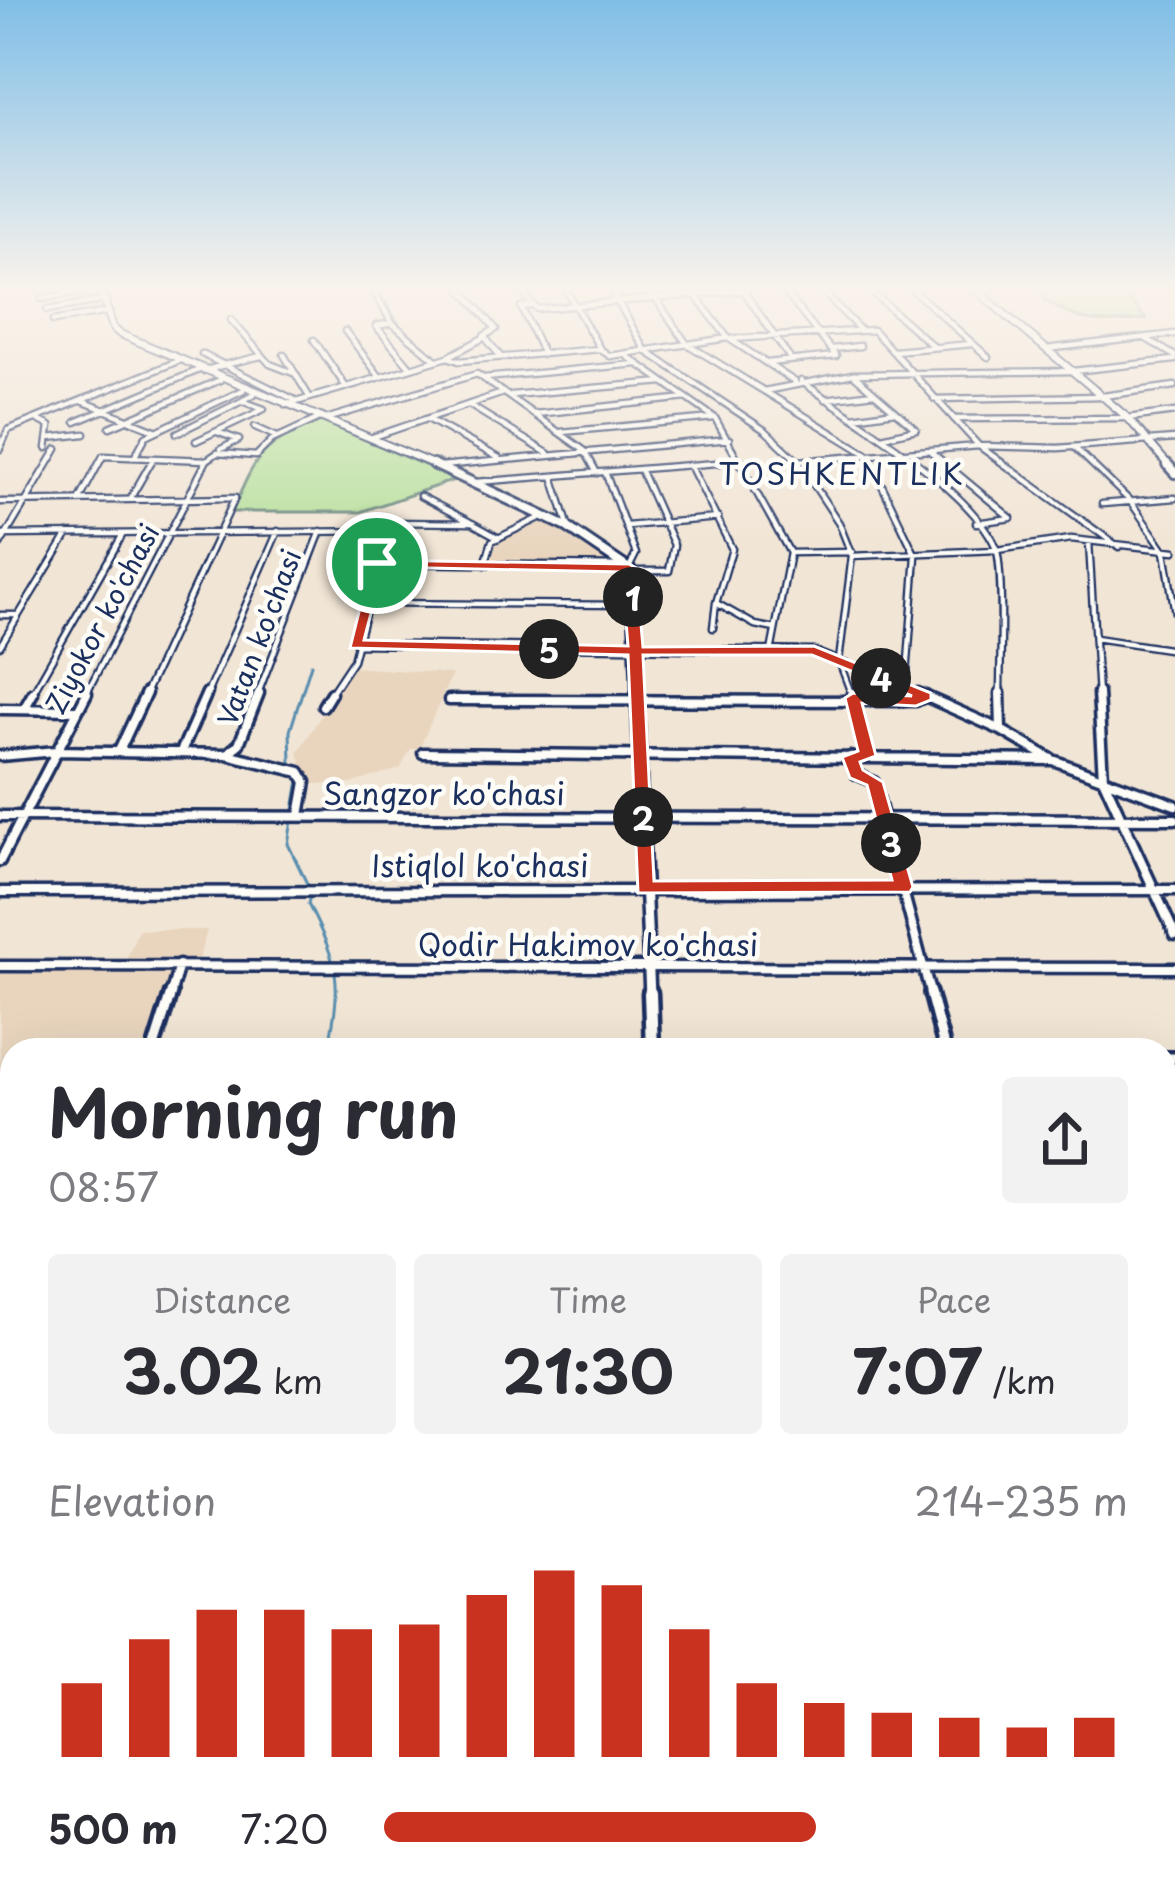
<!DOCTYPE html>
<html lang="en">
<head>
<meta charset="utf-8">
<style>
	body { margin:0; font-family:"Playpen Sans",sans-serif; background:#f2f2f3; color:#2b2b33; height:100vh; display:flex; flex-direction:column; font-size:45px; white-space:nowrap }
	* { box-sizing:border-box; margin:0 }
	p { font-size:39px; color:#7c7c81 }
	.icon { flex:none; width:66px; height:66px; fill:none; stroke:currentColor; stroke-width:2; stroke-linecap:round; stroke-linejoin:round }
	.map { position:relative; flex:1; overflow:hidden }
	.panel { position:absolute; left:0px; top:1038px; width:1176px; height:858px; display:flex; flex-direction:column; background:#fff; border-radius:36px 36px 0 0; box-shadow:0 12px 48px #0002 }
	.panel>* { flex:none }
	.pin { position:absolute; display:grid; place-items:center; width:102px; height:102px; color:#fff; margin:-51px; border:6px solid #fff; border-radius:50%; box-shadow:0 3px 12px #0007 }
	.km { position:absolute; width:60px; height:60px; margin:-30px; border-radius:50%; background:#222; color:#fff; font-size:33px; line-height:60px; text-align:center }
	.round { display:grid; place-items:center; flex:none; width:126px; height:126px; border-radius:12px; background:#f2f2f3 }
	.summary { display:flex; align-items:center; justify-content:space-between; height:204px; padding:0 48px }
	h1 { font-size:66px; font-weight:700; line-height:90px }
	.figures { display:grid; grid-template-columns:repeat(3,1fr); gap:18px; height:204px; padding:12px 48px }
	.figures div { display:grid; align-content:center; border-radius:12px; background:#f2f2f3; text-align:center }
	.figures b { font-size:60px; font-weight:700 }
	.figures small { font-size:33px; font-weight:400 }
	.figures p { font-size:33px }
	.chart { height:336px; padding:24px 48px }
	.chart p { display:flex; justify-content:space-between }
	.chart svg { width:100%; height:216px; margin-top:12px; stroke:#c8321e; stroke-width:6 }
	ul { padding:0 48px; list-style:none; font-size:39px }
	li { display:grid; grid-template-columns:192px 144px 1fr; align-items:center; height:90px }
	li i { height:30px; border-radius:15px; background:#c8321e }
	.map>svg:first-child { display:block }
</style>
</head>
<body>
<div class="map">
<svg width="1175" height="1896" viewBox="0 0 1175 1896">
	<rect width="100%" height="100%" fill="#f1e5d5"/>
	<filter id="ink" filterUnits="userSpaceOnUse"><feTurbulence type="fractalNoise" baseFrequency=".00833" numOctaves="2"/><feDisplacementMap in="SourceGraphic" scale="24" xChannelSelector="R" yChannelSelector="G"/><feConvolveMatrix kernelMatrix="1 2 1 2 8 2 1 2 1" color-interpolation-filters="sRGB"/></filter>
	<g filter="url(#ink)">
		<path fill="#e9d5be" d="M544,518L619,564L492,562L495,544Z
			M352,667L452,674L419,749H411L400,769L350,784H308L298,752Z
			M138,930H207L199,959L126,960Z
			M176,971L149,1050H12V1137L0,1135V974Z"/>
		<path fill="#b7e09d" stroke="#69887e" stroke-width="3" d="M1042,290H1121L1146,319C1098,325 1086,325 1044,300Z
			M319,420L457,479L360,512H232C257,453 260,447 319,420Z"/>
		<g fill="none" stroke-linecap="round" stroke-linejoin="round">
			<path stroke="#5a8eaf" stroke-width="3" d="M378,290L400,326
				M416,340L434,354
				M311,664L290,731L291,762L299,780L288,844L311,892L308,904C340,968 342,980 328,1050"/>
			<defs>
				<path id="street-far3" d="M373,290L392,323
					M462,290L496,329L484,336L500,356
					M519,290L537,309L748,290
					M566,290L600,349
					M611,290L646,351L766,431L798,461L839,523L852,556L839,661L852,696
					M743,290L791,360
					M821,290L860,330
					M869,290L934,347
					M913,290L988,357
					M695,295L728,338L795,382
					M654,296L687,344L867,454L916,556L906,688L924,696
					M42,299L84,290
					M532,306L521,307L543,354
					M47,310L106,300
					M231,320L270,364L296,374
					M53,321L109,312
					M376,326L392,323L436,360
					M377,327L411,368
					M345,331L380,377
					M1145,338L1175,356
					M730,339L873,330L979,446L1119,547
					M314,340L346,387
					M832,349L860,346
					M1046,349L1175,334
					M894,351L972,344
					M202,354L224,365L203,371
					M284,355L310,398
					M261,356L224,365L297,401
					M627,356L715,418L790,553L771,652
					M448,357L485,337
					M767,363L836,356L783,290
					M854,375L916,429L882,437
					M484,378L637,364
					M801,381C853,419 973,490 996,548C1004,568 1000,668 1000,696
					M764,391L853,374L1073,371L1175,360
					M511,395L664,382
					M825,399L874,393
					M934,399L1103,396L1175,386
					M82,401L155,430
					M286,405L448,357L459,361L600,349L610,356L728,338
					M469,405L549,454
					M535,414L687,398
					M853,417L895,411
					M326,419L477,374L585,451L597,473
					M428,419L499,458
					M954,419L1128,418L1175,412
					M38,420L50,426L47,448
					M76,422L199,370
					M110,427L220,380
					M255,427L277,437
					M217,432L239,440L221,449
					M561,432L714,418
					M177,433L242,401
					M373,437L503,393
					M49,438L85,434
					M196,441L264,409L242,401L254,394
					M1075,448L1130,501L1165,551L1175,613
					M0,449L8,430L178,361
					M930,451L1011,518L976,523
					M135,456L146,436L243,390
					M798,461L979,446L1058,448L1175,439
					M690,465L732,549L716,603L755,625L775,629
					M441,466L729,439
					M605,472L636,554L629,568
					M553,476L570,531
					M476,482L742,461
					M420,496L470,522
					M80,499L103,456L207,460L217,453L256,456L272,440L322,417
					M130,499L153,459
					M0,502L235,498L144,696
					M1102,504L1175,498
					M627,526L718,518
					M0,535L386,531
					M1089,542L1098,696
					M0,545L57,449
					M790,553L852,552
					M852,556L997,550L1071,539L1175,551
					M377,563L627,566
					M485,565L492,541L544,516
					M632,571H669L674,545L640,469
					M365,603L633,605
					M0,615H17
					M713,628L716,603
					M1095,638L1175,650
					M356,644L814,651L906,688
					M0,646L68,534
					M31,696L123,534
					M85,696L207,460
					M206,696L278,531
					M257,696L321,531
					M329,696L353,660L389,522L472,523L499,538"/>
				<path id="street-far2" d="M852,693L867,756
					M918,693L1001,730L1053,760L1175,805
					M1000,693L1001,730
					M1098,693L1103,778L1175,935
					M449,700L916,701L926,696
					M323,706L331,693
					M0,709L77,710
					M24,709L33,693
					M119,751L146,693
					M181,752L207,693
					M423,753L1052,760
					M227,754L239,744L259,693
					M0,756L56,751L227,754L300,772L306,782L300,815
					M850,757L856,774L874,782L931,996
					M0,816L1175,819
					M0,861L87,693
					M0,892L1175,890
					M0,966L1175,968
					M170,996L179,965"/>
				<path id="street-far1" d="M930,993L945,1050
					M153,1050L171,993
					M1164,1058H1175
					M1164,1163H1175
					M1164,1285H1175
					M0,1290H12"/>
				<path id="street" d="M1164,1429H1175
					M0,1435H12
					M0,1763L12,1771
					M1164,1818H1175
					M1161,1884L1164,1896
					M148,1896L152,1884
					M208,1896L212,1884"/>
				<path id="secondary-far4" d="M101,290L113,328L120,334L440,467
					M976,290L1128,418L1170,467"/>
				<path id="secondary-far3" d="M433,464L567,527L632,571L637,696
					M1167,464L1175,473"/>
				<path id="secondary-far2" d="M637,693L650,996"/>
				<path id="secondary-far1" d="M650,993L652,1050"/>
				<path id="secondary" d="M1164,1603H1175
					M0,1610H12
					M699,1884L700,1896"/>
			</defs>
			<use href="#street-far3" stroke="#1b2f5e" stroke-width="9"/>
			<use href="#street-far2" stroke="#1b2f5e" stroke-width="15"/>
			<use href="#street-far1" stroke="#1b2f5e" stroke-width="18"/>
			<use href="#street" stroke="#1b2f5e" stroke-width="21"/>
			<use href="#secondary-far4" stroke="#1b2f5e" stroke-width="10"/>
			<use href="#secondary-far3" stroke="#1b2f5e" stroke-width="14"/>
			<use href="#secondary-far2" stroke="#1b2f5e" stroke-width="16"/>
			<use href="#secondary-far1" stroke="#1b2f5e" stroke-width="21"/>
			<use href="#secondary" stroke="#1b2f5e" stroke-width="26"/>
			<use href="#street-far3" stroke="#fdfcf7" stroke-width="4.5"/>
			<use href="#street-far2" stroke="#fdfcf7" stroke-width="8"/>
			<use href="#street-far1" stroke="#fdfcf7" stroke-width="9"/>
			<use href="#street" stroke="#fdfcf7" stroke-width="12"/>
			<use href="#secondary-far4" stroke="#fdfcf7" stroke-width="6"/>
			<use href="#secondary-far3" stroke="#fdfcf7" stroke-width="8"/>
			<use href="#secondary-far2" stroke="#fdfcf7" stroke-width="9"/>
			<use href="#secondary-far1" stroke="#fdfcf7" stroke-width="12"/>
			<use href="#secondary" stroke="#fdfcf7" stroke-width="16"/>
		</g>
	</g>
	<linearGradient id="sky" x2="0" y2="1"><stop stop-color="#80bee7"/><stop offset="0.52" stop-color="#f9f3ec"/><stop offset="1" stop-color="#f9f3ec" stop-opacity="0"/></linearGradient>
	<rect width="1175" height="556" fill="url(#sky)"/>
	<path fill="#c8321e" stroke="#fff" stroke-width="3" fill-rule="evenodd" d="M372,560L629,564L636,568L643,647L814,646L931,693V700L916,706L862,703L876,756L860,762L863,770L883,782L913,887L910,892L638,893L628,655L350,648ZM383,567L622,572L628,646L364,640ZM643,655H812L912,696L853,693L845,698L858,751L842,757L850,778L867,785L892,880L654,881Z"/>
	<g text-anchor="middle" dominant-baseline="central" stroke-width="9" stroke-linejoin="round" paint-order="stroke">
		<g font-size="27" fill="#1b2f5e" stroke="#fdfcf7">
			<text transform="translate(101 618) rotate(-62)">Ziyokor ko'chasi</text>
			<text transform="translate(258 637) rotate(-69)">Vatan ko'chasi</text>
		</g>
		<g font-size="30" letter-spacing="3" fill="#1b2f5e" stroke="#fdfcf7">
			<text x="842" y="472">TOSHKENTLIK</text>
		</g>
		<g font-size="30" fill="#1b2f5e" stroke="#fdfcf7">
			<text x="444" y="792">Sangzor ko'chasi</text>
			<text x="480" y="864">Istiqlol ko'chasi</text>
			<text x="588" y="943">Qodir Hakimov ko'chasi</text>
		</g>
	</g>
</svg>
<div class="pin" style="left:377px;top:563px;background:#1e9e55"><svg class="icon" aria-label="arrive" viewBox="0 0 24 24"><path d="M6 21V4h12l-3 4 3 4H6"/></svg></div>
<b class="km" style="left:633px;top:597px">1</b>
<b class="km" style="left:643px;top:817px">2</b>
<b class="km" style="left:891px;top:843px">3</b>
<b class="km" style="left:881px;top:678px">4</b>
<b class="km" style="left:549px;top:649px">5</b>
<section class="panel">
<div class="summary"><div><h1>Morning run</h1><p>08:57</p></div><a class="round"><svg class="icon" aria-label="share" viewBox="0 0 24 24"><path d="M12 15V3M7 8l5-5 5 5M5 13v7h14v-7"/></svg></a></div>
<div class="figures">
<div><p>Distance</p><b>3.02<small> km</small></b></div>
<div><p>Time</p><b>21:30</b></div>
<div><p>Pace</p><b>7:07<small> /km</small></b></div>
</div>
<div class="chart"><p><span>Elevation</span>214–235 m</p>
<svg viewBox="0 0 160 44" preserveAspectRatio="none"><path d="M5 44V29M15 44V20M25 44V14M35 44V14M45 44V18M55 44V17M65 44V11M75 44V6M85 44V9M95 44V18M105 44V29M115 44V33M125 44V35M135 44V36M145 44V38M155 44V36"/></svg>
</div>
<ul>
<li><b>500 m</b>7:20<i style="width:58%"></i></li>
</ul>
</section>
</div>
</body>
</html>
